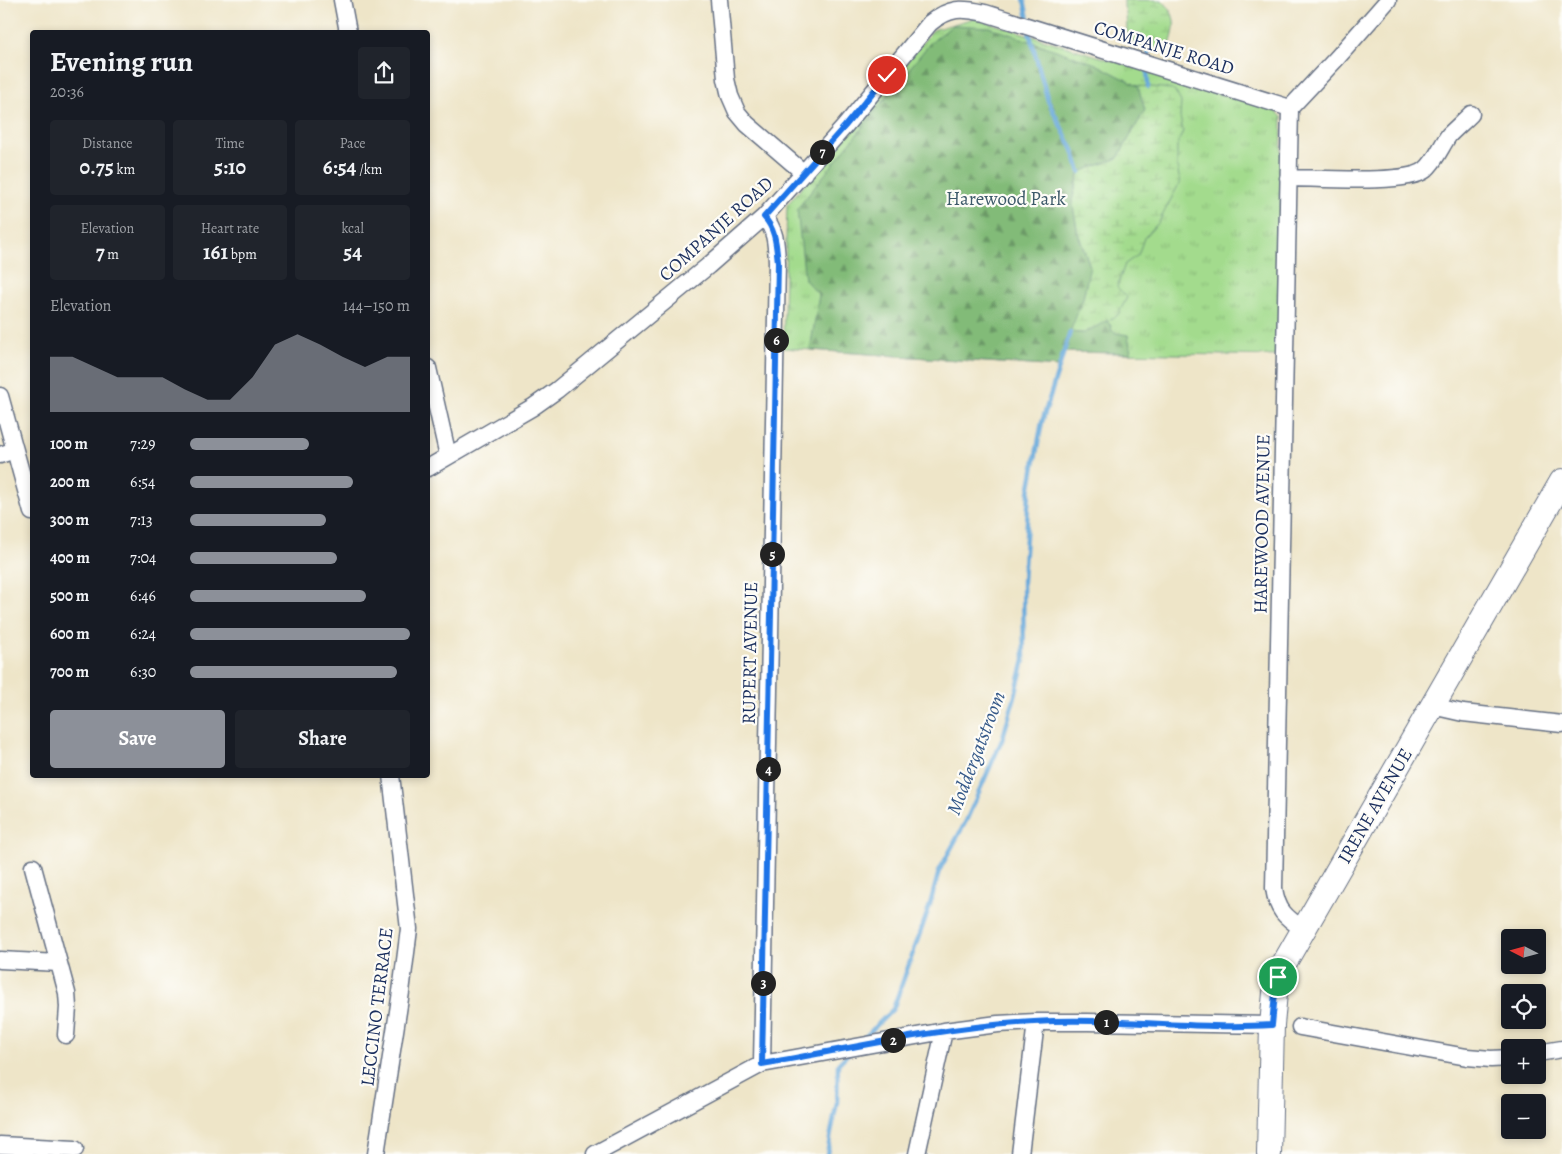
<!DOCTYPE html>
<html lang="en">
<head>
<meta charset="utf-8">
<style>
	body { margin:0; font-family:Alegreya,serif; background:#20242c; color:#f1f3f6; height:100vh; display:flex; flex-direction:column; font-size:19px; white-space:nowrap }
	* { box-sizing:border-box; margin:0 }
	p { font-size:16px; color:#9ea1a6 }
	.icon { flex:none; width:28px; height:28px; fill:none; stroke:currentColor; stroke-width:2; stroke-linecap:round; stroke-linejoin:round }
	.map { position:relative; flex:1; overflow:hidden }
	.sheet { position:absolute; left:30px; top:30px; width:400px; height:748px; display:flex; flex-direction:column; background:#171b24; border-radius:5px; box-shadow:0 2px 8px #0003 }
	.sheet>* { flex:none }
	.needle { width:32px; rotate:276deg }
	.buttons { position:absolute; left:1501px; top:929px; display:grid; gap:10px }
	.buttons a { display:grid; place-items:center; width:45px; height:45px; border-radius:5px; background:#171b24; box-shadow:0 2px 8px #0003; font-size:25px }
	.pin { position:absolute; display:grid; place-items:center; width:42px; height:42px; color:#fff; margin:-21px; border:2px solid #fff; border-radius:50%; box-shadow:0 1px 5px #0007 }
	.km { position:absolute; width:25px; height:25px; margin:-12px; border-radius:50%; background:#222; color:#fff; font-size:14px; line-height:25px; text-align:center }
	.round { display:grid; place-items:center; flex:none; width:52px; height:52px; border-radius:5px; background:#20242c }
	.headline { display:flex; align-items:center; justify-content:space-between; height:85px; padding:0 20px }
	h1 { font-size:28px; font-weight:600; line-height:38px }
	.stats { display:grid; grid-template-columns:repeat(3,1fr); gap:8px; height:85px; padding:5px 20px }
	.stats div { display:grid; align-content:center; border-radius:5px; background:#20242c; text-align:center }
	.stats b { font-size:21px; font-weight:600 }
	.stats small { font-size:14px; font-weight:400 }
	.stats p { font-size:14px }
	.chart { height:140px; padding:10px 20px }
	.chart p { display:flex; justify-content:space-between }
	.chart svg { width:100%; height:90px; margin-top:5px; fill:#8c9099; opacity:.7 }
	.action { display:flex; gap:10px; margin-top:auto; padding:10px 20px }
	.action a { flex:1; height:58px; border-radius:5px; background:#8c9099; color:#fff; font-size:20px; font-weight:600; line-height:58px; text-align:center }
	.action a+a { background:#20242c; color:#f1f3f6 }
	ul { padding:0 20px; list-style:none; font-size:16px }
	li { display:grid; grid-template-columns:80px 60px 1fr; align-items:center; height:38px }
	li i { height:12px; border-radius:6px; background:#8c9099 }
	.map>svg:first-child { display:block }
</style>
</head>
<body>
<div class="map">
<svg width="1562" height="1154" viewBox="0 0 1562 1154">
	<defs>
		<pattern id="grass-tufts" width="24" height="20" patternUnits="userSpaceOnUse" patternTransform="scale(1.25)"><rect width="24" height="20" fill="#a3db8d"/><path d="M3 7l-1-3M5 7V3M7 7l1-3M15 17l-1-3M17 17v-4M19 17l1-3" fill="none" stroke="#8cbc7c"/></pattern>
		<pattern id="forest-firs" width="22" height="20" patternUnits="userSpaceOnUse" patternTransform="scale(1.25)"><rect width="22" height="20" fill="#82bb78"/><path d="M5 1l3.5 6h-7zM16 11l3.5 6h-7z" fill="#6a9866"/></pattern>
		<pattern id="wetland-marsh" width="20" height="14" patternUnits="userSpaceOnUse" patternTransform="scale(1.25)"><rect width="20" height="14" fill="#a3db8d"/><path d="M1 5h8M5 5V1M11 12h8M15 12V8" fill="none" stroke="#8cbc7c"/></pattern>
	</defs>
	<rect width="100%" height="100%" fill="#fdfcf7"/>
	<filter id="ink" filterUnits="userSpaceOnUse"><feTurbulence type="fractalNoise" baseFrequency=".02" numOctaves="2"/><feDisplacementMap in="SourceGraphic" scale="10" xChannelSelector="R" yChannelSelector="G"/><feConvolveMatrix kernelMatrix="1 2 1 2 8 2 1 2 1" color-interpolation-filters="sRGB"/></filter>
	<filter id="wash" filterUnits="userSpaceOnUse"><feTurbulence type="fractalNoise" baseFrequency=".0096" numOctaves="4" result="noise"/><feDisplacementMap in="SourceGraphic" scale="20" xChannelSelector="R" yChannelSelector="G"/><feGaussianBlur stdDeviation="1.12" result="paint"/><feColorMatrix in="noise" values="0 0 0 0 0 0 0 0 0 0 0 0 0 0 0 0 0 1.4 0 .05"/><feComposite in="paint" operator="in"/></filter>
	<g filter="url(#wash)">
		<rect width="100%" height="100%" fill="#eee5c8"/>
		<path fill="url(#grass-tufts)" stroke="#5f8576" d="M974,18L1276,111L1282,117L1279,356L1065,352L1060,367L783,348L787,205L933,30Z"/>
		<path fill="url(#forest-firs)" stroke="#4e756b" d="M953,25L989,27L1096,64L1138,86L1145,110L1118,158L1080,172L1072,201L1078,233L1090,266L1083,299L1071,332L1098,325L1106,320L1112,327L1111,330L1116,333L1128,335L1131,353L1065,352L1060,367L810,350L819,295L805,280L797,209L930,43Z"/>
		<path fill="url(#wetland-marsh)" stroke="#5f8576" d="M1124,0H1162C1178,16 1176,27 1169,48L1161,51L1135,45L1127,31L1126,13L1124,7Z
			M1138,86L1163,88L1175,91L1181,102L1180,117L1183,131L1177,146V166L1180,182L1159,222L1144,238L1138,255L1125,264L1117,287L1127,297L1118,315L1084,333L1070,332L1083,299L1090,266L1078,233L1072,201L1080,172L1118,158L1145,110Z"/>
		<g fill="none" stroke-linecap="round" stroke-linejoin="round">
			<path stroke="#66a8da" stroke-width="4.5" d="M1024,0L1029,23
				M1029,31L1048,101L1073,150L1080,172
				M1148,60L1149,49
				M1147,67L1148,87
				M861,1041L893,1009L929,908L939,871L966,821L1002,740L1015,696L1024,660L1023,581L1029,492L1042,422L1070,332
				M827,1154L837,1102L838,1064L848,1054"/>
		</g>
	</g>
	<g filter="url(#ink)">
		<g fill="none" stroke-linecap="round" stroke-linejoin="round">
			<defs>
				<path id="street" d="M342,0L348,32
					M719,0L726,79L730,96L737,112L747,124L804,173
					M1290,108L1274,888C1277,910 1285,917 1303,929
					M1290,108L1337,58L1388,0
					M1288,178C1316,178 1406,185 1425,170C1436,161 1441,146 1449,135C1456,128 1464,121 1471,114
					M428,368L448,456
					M0,396L32,512
					M0,455L15,450
					M428,468L533,407L557,390L708,266L764,217L845,126L930,23C950,7 961,8 985,13L1290,108
					M1433,705L1441,708L1463,713L1562,724
					M33,867L67,993L68,1007L66,1035
					M0,960L59,963
					M1300,1027L1467,1057L1491,1059L1510,1058
					M1538,1053L1562,1049
					M762,1064L777,262C776,244 776,230 764,217
					M0,1145L75,1149
					M376,1154L401,992L409,929L391,775
					M595,1154L762,1064L944,1031L998,1024L1036,1022H1087L1272,1025
					M917,1154L944,1031
					M1020,1154L1036,1022"/>
				<path id="secondary" d="M1269,1154L1272,1025L1275,993L1282,967L1562,481"/>
			</defs>
			<use href="#street" stroke="#656f83" stroke-width="19"/>
			<use href="#secondary" stroke="#656f83" stroke-width="26"/>
			<use href="#street" stroke="#fff" stroke-width="16"/>
			<use href="#secondary" stroke="#fff" stroke-width="24"/>
		</g>
	</g>
	<g fill="none" stroke-linecap="round" stroke-linejoin="round" filter="url(#ink)">
		<defs>
			<path id="route" d="M887,75L845,126L764,217C776,230 776,245 778,262L762,1064C852,1048 942,1027 1034,1022C1113,1017 1193,1030 1272,1025L1275,993L1278,977"/>
		</defs>
		<use href="#route" stroke="#fff" stroke-width="10"/>
		<use href="#route" stroke="#1a73e8" stroke-width="6"/>
	</g>
	<g text-anchor="middle" dominant-baseline="central" stroke-width="4.5" stroke-linejoin="round" paint-order="stroke">
		<g font-size="19" fill="#1b2f5e" stroke="#fdfcf7">
			<text transform="translate(1164 48) rotate(17)">COMPANJE ROAD</text>
			<text transform="translate(716 229) rotate(-42)">COMPANJE ROAD</text>
			<text transform="translate(1262 524) rotate(-89)">HAREWOOD AVENUE</text>
			<text transform="translate(750 653) rotate(-89)">RUPERT AVENUE</text>
			<text transform="translate(1375 806) rotate(-60)">IRENE AVENUE</text>
			<text transform="translate(377 1007) rotate(-83)">LECCINO TERRACE</text>
		</g>
		<g font-size="19" fill="#3d5a6a" stroke="#fdfcf7">
			<text x="1006" y="199">Harewood Park</text>
		</g>
		<g font-size="20" font-style="italic" fill="#355989" stroke="#fdfcf7">
			<text transform="translate(976 753) rotate(-69)">Moddergatstroom</text>
		</g>
	</g>
</svg>
<div class="buttons">
<a><svg class="needle" viewBox="-14 -14 28 28"><path d="M0-13l5 13h-10z" fill="#e53935"/><path d="M0 13l5-13h-10z" fill="#9ea1a6"/></svg></a>
<a><svg class="icon" aria-label="locate" viewBox="0 0 24 24"><circle cx="12" cy="12" r="6"/><path d="M12 2v4M12 18v4M2 12h4M18 12h4"/></svg></a>
<a>+</a>
<a>−</a>
</div>
<div class="pin" style="left:1278px;top:977px;background:#1e9e55"><svg class="icon" aria-label="arrive" viewBox="0 0 24 24"><path d="M6 21V4h12l-3 4 3 4H6"/></svg></div>
<div class="pin" style="left:887px;top:75px;background:#d93025"><svg class="icon" aria-label="check" viewBox="0 0 24 24"><path d="M5 12l5 5 9-10"/></svg></div>
<b class="km" style="left:1106px;top:1022px">1</b>
<b class="km" style="left:893px;top:1040px">2</b>
<b class="km" style="left:763px;top:983px">3</b>
<b class="km" style="left:768px;top:769px">4</b>
<b class="km" style="left:772px;top:554px">5</b>
<b class="km" style="left:776px;top:340px">6</b>
<b class="km" style="left:822px;top:152px">7</b>
<section class="sheet">
<div class="headline"><div><h1>Evening run</h1><p>20:36</p></div><a class="round"><svg class="icon" aria-label="share" viewBox="0 0 24 24"><path d="M12 15V3M7 8l5-5 5 5M5 13v7h14v-7"/></svg></a></div>
<div class="stats">
<div><p>Distance</p><b>0.75<small> km</small></b></div>
<div><p>Time</p><b>5:10</b></div>
<div><p>Pace</p><b>6:54<small> /km</small></b></div>
</div>
<div class="stats">
<div><p>Elevation</p><b>7<small> m</small></b></div>
<div><p>Heart rate</p><b>161<small> bpm</small></b></div>
<div><p>kcal</p><b>54</b></div>
</div>
<div class="chart"><p><span>Elevation</span>144–150 m</p>
<svg viewBox="0 0 160 44" preserveAspectRatio="none"><path d="M0 44V17L10 17L20 22L30 27L40 27L50 27L60 33L70 38L80 38L90 27L100 11L110 6L120 11L130 17L140 22L150 17L160 17V44z"/></svg>
</div>
<ul>
<li><b>100 m</b>7:29<i style="width:54%"></i></li>
<li><b>200 m</b>6:54<i style="width:74%"></i></li>
<li><b>300 m</b>7:13<i style="width:62%"></i></li>
<li><b>400 m</b>7:04<i style="width:67%"></i></li>
<li><b>500 m</b>6:46<i style="width:80%"></i></li>
<li><b>600 m</b>6:24<i style="width:100%"></i></li>
<li><b>700 m</b>6:30<i style="width:94%"></i></li>
</ul>
<div class="action"><a>Save</a><a>Share</a></div>
</section>
</div>
</body>
</html>
